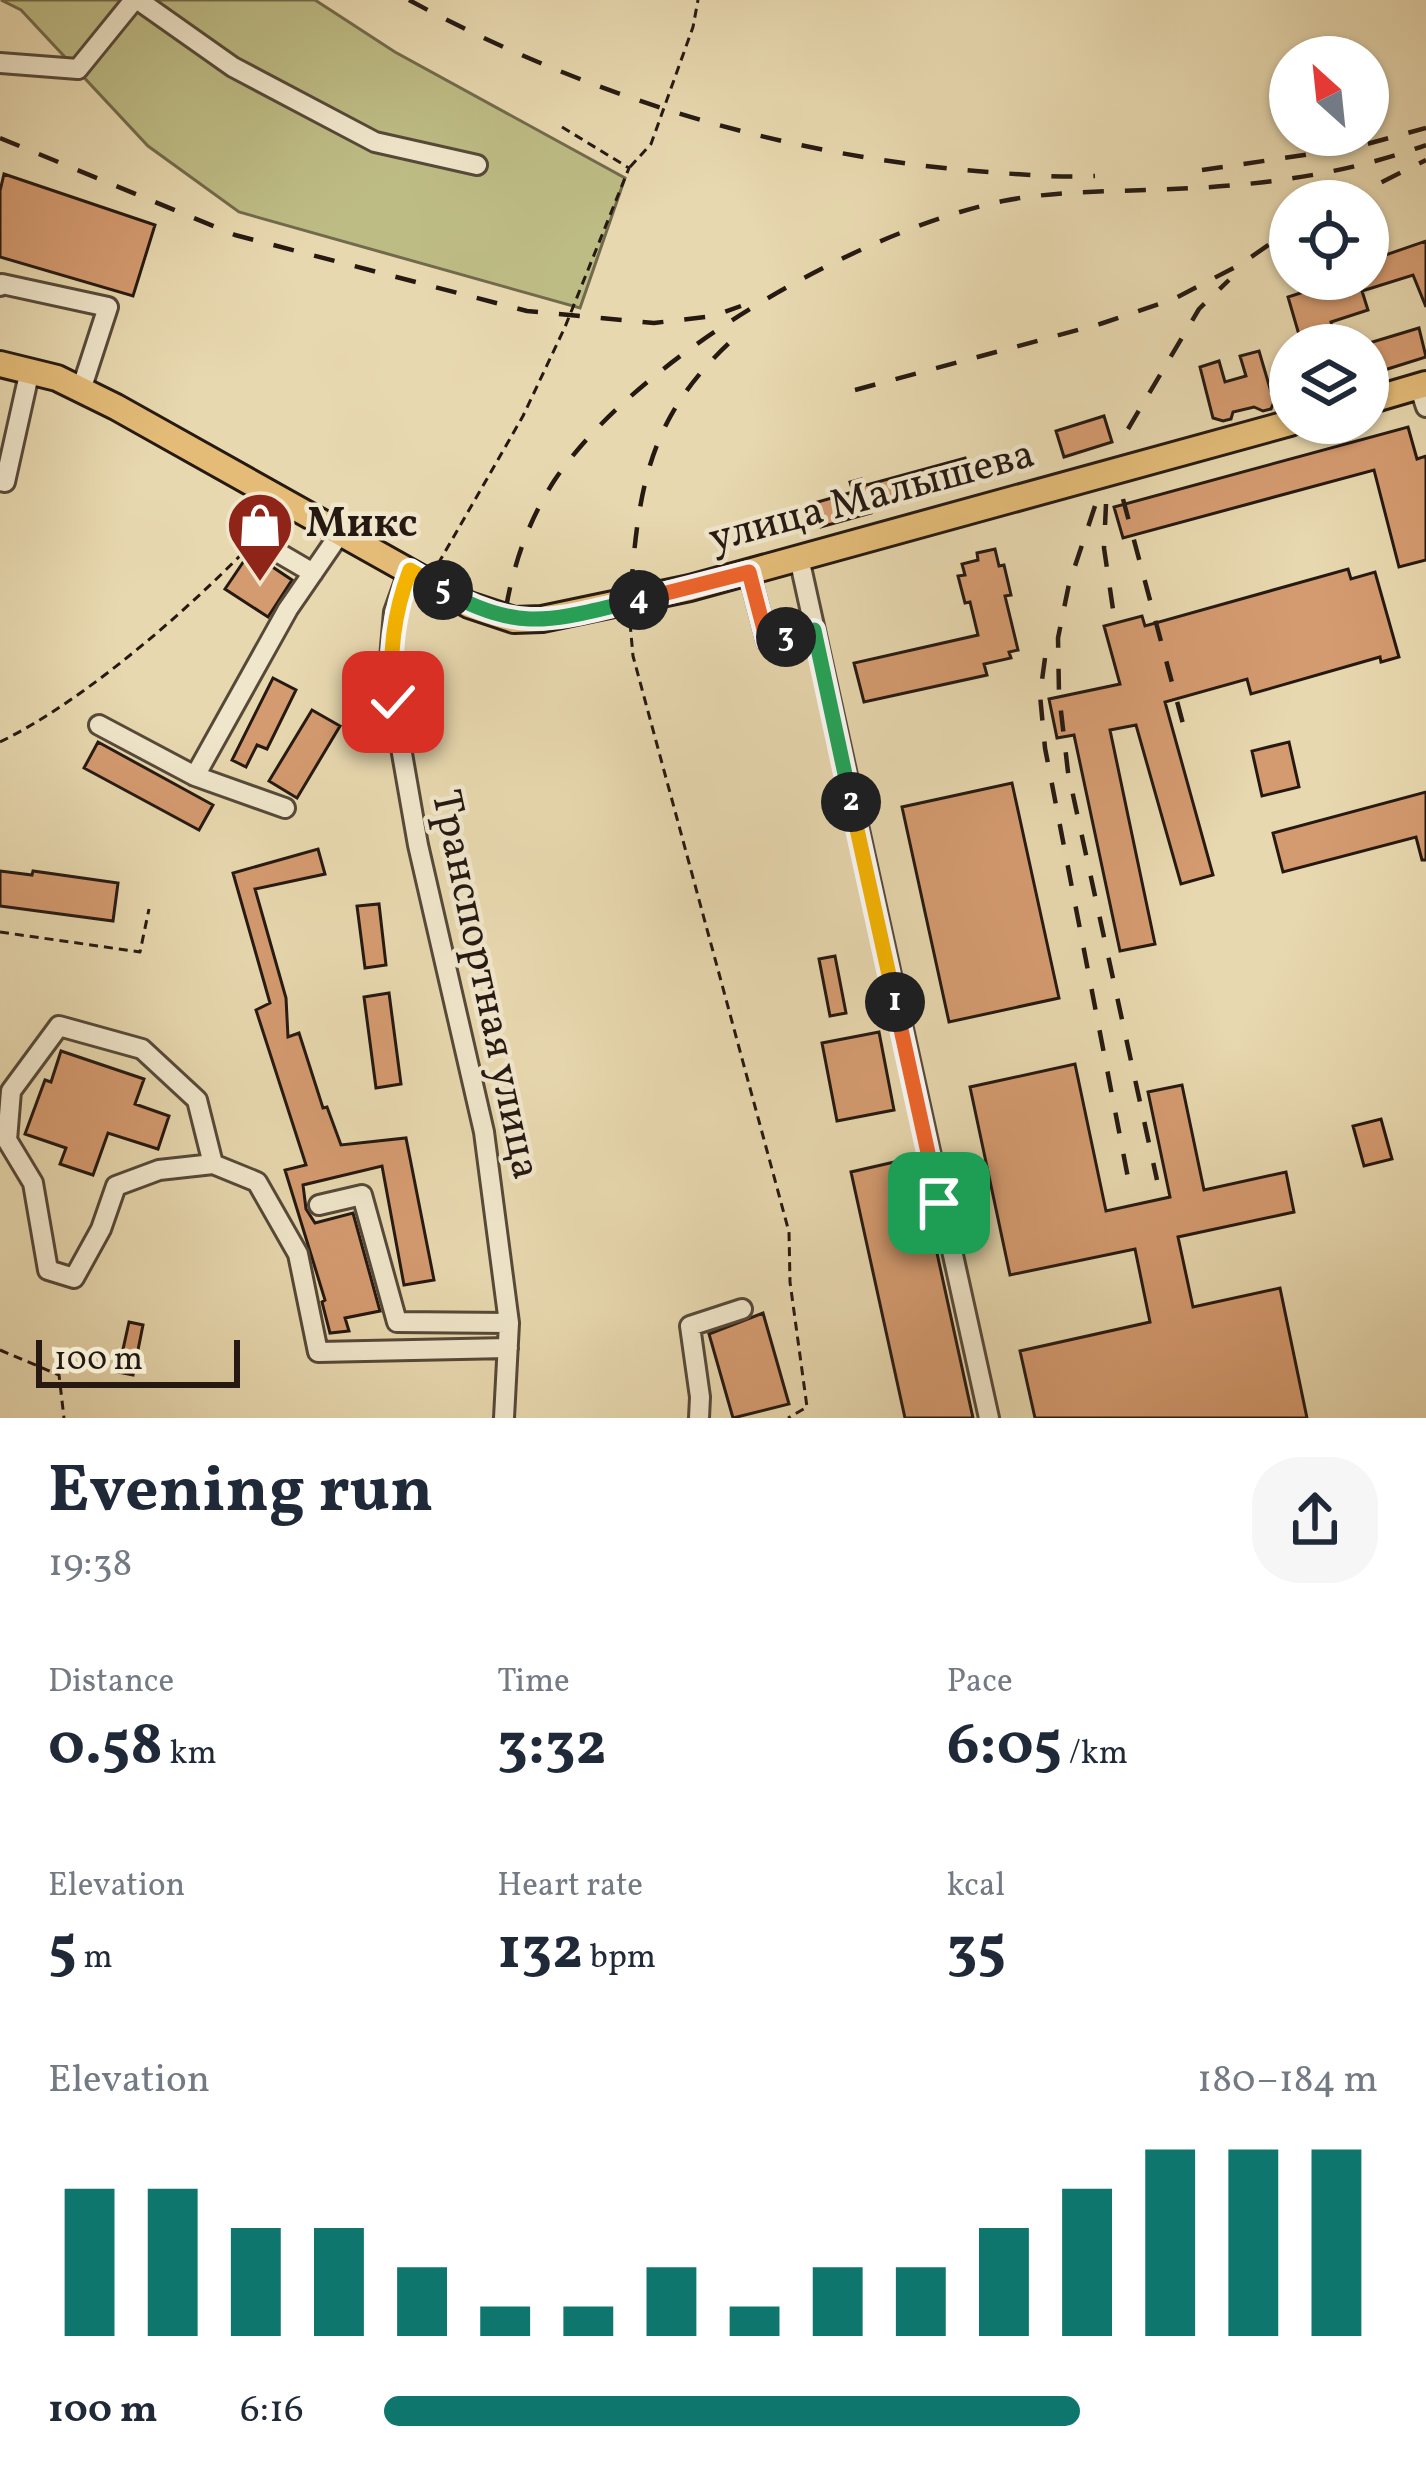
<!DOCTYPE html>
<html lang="en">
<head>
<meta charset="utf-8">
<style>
	body { margin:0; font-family:Vollkorn,serif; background:#f6f6f7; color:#1f2937; height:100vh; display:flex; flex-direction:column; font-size:45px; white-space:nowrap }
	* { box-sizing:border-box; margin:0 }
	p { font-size:39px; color:#747a83 }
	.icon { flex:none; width:66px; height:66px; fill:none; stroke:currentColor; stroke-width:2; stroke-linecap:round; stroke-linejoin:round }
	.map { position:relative; height:1418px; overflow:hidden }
	.panel { display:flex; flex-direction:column; background:#fff; flex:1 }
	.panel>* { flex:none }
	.needle { width:78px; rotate:333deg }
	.controls { position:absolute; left:1269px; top:36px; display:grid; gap:24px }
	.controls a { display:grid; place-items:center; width:120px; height:120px; border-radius:50%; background:#fff; box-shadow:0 3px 9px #0004; font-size:60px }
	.scale { position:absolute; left:36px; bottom:30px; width:204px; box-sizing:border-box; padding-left:12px; border:6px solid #251912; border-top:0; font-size:33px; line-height:42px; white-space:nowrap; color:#251912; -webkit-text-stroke:9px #f0e6cb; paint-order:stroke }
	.pin { position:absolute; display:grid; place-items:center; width:102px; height:102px; color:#fff; margin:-51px; border-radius:24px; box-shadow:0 6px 18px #0006 }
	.km { position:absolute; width:60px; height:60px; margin:-30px; border-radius:50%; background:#222; color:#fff; font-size:33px; line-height:60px; text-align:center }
	.round { display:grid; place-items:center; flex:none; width:126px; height:126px; border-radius:48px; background:#f6f6f7 }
	.overview { display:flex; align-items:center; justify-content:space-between; height:204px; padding:0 48px }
	h1 { font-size:66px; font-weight:700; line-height:90px }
	.figures { display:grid; grid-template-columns:repeat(3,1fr); gap:18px; height:204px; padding:12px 48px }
	.figures div { display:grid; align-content:center }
	.figures b { font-size:60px; font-weight:700 }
	.figures small { font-size:33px; font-weight:400 }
	.figures p { font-size:33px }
	.chart { height:336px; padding:24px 48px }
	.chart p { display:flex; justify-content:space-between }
	.chart svg { width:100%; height:216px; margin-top:12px; stroke:#0f766e; stroke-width:6 }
	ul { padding:0 48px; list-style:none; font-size:39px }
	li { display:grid; grid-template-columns:192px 144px 1fr; align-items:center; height:90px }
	li i { height:30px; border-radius:15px; background:#0f766e }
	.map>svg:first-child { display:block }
</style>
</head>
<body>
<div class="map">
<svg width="1426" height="1418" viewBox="0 0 1426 1418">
	<rect width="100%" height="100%" fill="#e8d8af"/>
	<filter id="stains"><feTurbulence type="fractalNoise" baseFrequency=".00167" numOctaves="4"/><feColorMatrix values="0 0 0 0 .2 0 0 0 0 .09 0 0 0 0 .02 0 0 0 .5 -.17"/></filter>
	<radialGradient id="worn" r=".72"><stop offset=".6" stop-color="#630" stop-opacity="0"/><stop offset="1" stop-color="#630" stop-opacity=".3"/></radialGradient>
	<path fill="#bebc85" stroke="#726a4c" stroke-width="3" d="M1,0H315L395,52L625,178L580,308L239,212L148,146L21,10Z"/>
	<path fill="#d59b70" stroke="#251912" stroke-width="3" d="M4,174L155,225L133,296L0,257V191Z
		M1426,241V307L1413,275L1362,291L1368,310L1331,322L1338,345H1302L1288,297L1332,283L1331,279H1368V261Z
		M1419,328L1426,357L1378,372L1369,343Z
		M1259,351L1274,402L1271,409L1263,411L1254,407L1233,412L1231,419L1223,421L1213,418L1200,367L1219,361L1225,382L1246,376L1240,356Z
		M1104,416L1112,442L1064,457L1056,431Z
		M1408,427L1417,459L1426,456V560L1399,567L1374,470L1123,538L1114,507Z
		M965,458L971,478L869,506L871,513L821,527L814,503L853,492L850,482L861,479L863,486Z
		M995,549L999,566L1004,565L1011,595L1005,596L1018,650L1009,652L1011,658L984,664L987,675L864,702L854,663L978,635L970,602L965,603L958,576L965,575L962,564L978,560L977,553Z
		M250,552L292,580L268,617L225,589Z
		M1348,569L1351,579L1375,572L1399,657L1381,662L1380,657L1251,694L1247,679L1165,702L1213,875L1181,884L1136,725L1110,730L1155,944L1120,951L1074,735L1057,738L1049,699L1120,684L1104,626L1142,616L1145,626Z
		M273,678L296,690L267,749L257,745L246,767L232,760Z
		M312,710L340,726L297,798L269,781Z
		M98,742L213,805L199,830L84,768Z
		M1289,742L1299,787L1262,796L1252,751Z
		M1012,783L1059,998L949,1022L902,807Z
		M1426,792V860H1422L1416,837L1283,872L1273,833Z
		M318,849L325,874L255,889L286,998L288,1037L299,1033L323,1108L327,1107L341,1145L406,1138L434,1280L404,1285L382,1166L303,1185L306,1209L315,1223L353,1213L380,1311L345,1318L349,1331L330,1333L322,1302L325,1300L285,1170L306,1165L256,1010L270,1003L233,873Z
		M0,871L32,875L33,871L118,883L113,921L0,906Z
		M379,904L386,965L365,968L357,906Z
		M835,956L846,1013L830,1016L819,959Z
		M389,993L401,1084L376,1088L364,997Z
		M879,1032L894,1110L837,1121L822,1043Z
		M61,1051L144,1079L135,1104L169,1116L158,1149L108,1133L93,1175L60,1164L66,1148L25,1134L45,1080L51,1082Z
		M1075,1064L1106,1211L1170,1197L1148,1092L1182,1085L1204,1190L1286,1172L1294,1212L1178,1237L1193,1307L1280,1288L1307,1418H1035L1020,1351L1150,1322L1135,1249L1010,1275L970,1087Z
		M1381,1119L1392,1159L1364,1166L1353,1126Z
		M916,1157L973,1418H905L851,1172Z
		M763,1313L789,1404L733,1418L709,1334Z
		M129,1322L143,1325L133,1375L118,1372Z"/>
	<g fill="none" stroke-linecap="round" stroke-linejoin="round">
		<defs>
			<path id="minor" d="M138,0L233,67L375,142L477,165
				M0,63L78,69L134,0
				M0,286L2,284L108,307L81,390
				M1419,386L1426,407
				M0,481L5,482L30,370
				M272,549L313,573
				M799,558L989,1418
				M409,570L394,612L390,658L393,702L418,845L484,1132L509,1323L504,1418
				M749,572L767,641L814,630
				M99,725L195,776L288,609L341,532
				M195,776L285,808
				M213,1164L159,1170L116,1186L101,1229L74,1278L48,1270L33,1183L7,1140L11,1091L59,1026L142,1049L197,1100L213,1164L257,1182L298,1254L318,1352L508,1348
				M319,1205L362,1195L397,1322L509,1323
				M699,1418L700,1397L690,1326L742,1309"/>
			<path id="major" d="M0,364L57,378L116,407L469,605L514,620L542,619L690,588L1290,423
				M1368,401L1426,384"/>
		</defs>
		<use href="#minor" stroke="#564939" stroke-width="24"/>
		<use href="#major" stroke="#251912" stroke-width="30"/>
		<path stroke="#251912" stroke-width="3" stroke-dasharray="9 6" stroke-linecap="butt" d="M630,167L651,144L693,27L698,0
			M438,564L523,416L565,327L629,168L557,124
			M630,623L633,656L789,1232L790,1282L807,1407L788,1418
			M0,742C90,698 205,596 272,522
			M0,932L140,952L149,909
			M0,1350L59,1375L64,1418"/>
		<use href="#minor" stroke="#f0e6cb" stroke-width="18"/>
		<use href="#major" stroke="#e4bc78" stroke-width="24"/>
		<path stroke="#251912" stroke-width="4.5" stroke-dasharray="21 21" stroke-linecap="butt" d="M409,0C582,94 779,155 976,171C1015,174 1055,178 1095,176
			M0,138L235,235L527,311L654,323L713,316L741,306
			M1202,170L1352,148L1426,128
			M1344,201L1426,160
			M855,390L1100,324L1174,299L1241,264L1290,230
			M1128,429L1199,309L1229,280
			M1123,499L1186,735
			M1106,504L1104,548L1115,623
			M1095,506L1069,584L1058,638L1059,694L1068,772L1157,1180
			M631,590C639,479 652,411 739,334
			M506,608C514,562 529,520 554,481C637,357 858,231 1003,201C1065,189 1131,192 1194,188C1272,184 1352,172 1426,145
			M1045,658L1040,695L1045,748L1129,1183"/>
	</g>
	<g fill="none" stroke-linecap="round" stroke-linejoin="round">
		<defs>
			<path id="split-1" d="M895,1002L939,1203"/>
			<path id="split-2" d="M851,802L895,1002"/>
			<path id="split-3" d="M786,637L814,630L851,802"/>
			<path id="split-4" d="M639,600L749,572L767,641L786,637"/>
			<path id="split-5" d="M443,590C521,635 556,619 639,600"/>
			<path id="split-6" d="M393,702C389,654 393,615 410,570L443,590"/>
		</defs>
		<use href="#split-1" stroke="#fff" stroke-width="24"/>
		<use href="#split-2" stroke="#fff" stroke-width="24"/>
		<use href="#split-3" stroke="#fff" stroke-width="24"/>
		<use href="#split-4" stroke="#fff" stroke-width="24"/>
		<use href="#split-5" stroke="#fff" stroke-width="24"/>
		<use href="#split-6" stroke="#fff" stroke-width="24"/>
		<use href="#split-1" stroke="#f0652b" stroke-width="15"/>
		<use href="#split-2" stroke="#f5b400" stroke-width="15"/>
		<use href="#split-3" stroke="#22a559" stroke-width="15"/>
		<use href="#split-4" stroke="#f0652b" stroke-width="15"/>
		<use href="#split-5" stroke="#22a559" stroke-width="15"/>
		<use href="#split-6" stroke="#f5b400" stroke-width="15"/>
	</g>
	<defs>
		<symbol id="shop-pin" viewBox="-11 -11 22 30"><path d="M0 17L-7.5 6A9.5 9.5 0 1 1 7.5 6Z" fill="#8f2418" stroke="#f0e6cb"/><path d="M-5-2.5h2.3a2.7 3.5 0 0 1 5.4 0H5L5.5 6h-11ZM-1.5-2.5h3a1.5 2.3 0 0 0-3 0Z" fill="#fff"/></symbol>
	</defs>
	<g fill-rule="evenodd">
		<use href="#shop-pin" x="222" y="487" width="76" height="104"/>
	</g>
	<g text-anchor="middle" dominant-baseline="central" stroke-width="9" stroke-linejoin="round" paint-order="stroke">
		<g font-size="42" fill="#251912" stroke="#f0e6cb">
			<text transform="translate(872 498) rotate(-15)">улица Малышева</text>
			<text transform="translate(484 985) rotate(78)">Транспортная улица</text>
		</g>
		<g font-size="42" font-weight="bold" fill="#251912" stroke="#f0e6cb" text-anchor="start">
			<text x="306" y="525">Микс</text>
		</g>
	</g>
	<rect width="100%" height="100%" filter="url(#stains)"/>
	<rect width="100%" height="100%" fill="url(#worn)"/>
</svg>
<div class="controls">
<a><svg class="needle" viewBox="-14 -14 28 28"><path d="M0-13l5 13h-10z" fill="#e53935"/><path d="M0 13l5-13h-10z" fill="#747a83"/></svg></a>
<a><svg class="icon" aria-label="locate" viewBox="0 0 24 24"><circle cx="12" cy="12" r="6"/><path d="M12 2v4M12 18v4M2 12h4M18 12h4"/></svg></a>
<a><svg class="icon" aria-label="layers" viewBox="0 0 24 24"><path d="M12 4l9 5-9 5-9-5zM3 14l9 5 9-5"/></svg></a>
</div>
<div class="scale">100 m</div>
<div class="pin" style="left:939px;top:1203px;background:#1e9e55"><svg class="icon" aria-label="arrive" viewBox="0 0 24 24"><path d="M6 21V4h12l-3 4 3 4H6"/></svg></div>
<div class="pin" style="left:393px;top:702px;background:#d93025"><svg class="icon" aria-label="check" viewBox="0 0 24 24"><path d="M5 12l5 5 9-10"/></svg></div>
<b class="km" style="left:895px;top:1002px">1</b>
<b class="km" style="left:851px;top:802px">2</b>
<b class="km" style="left:786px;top:637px">3</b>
<b class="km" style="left:639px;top:600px">4</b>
<b class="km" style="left:443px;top:590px">5</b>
</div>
<section class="panel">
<div class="overview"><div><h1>Evening run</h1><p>19:38</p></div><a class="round"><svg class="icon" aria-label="share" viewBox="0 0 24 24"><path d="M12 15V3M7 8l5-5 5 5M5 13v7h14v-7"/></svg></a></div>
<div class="figures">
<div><p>Distance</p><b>0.58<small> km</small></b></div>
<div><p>Time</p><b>3:32</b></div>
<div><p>Pace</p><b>6:05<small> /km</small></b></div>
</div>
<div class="figures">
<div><p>Elevation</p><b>5<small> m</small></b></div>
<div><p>Heart rate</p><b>132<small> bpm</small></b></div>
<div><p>kcal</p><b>35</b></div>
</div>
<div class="chart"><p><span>Elevation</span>180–184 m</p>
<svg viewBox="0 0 160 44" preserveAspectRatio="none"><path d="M5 44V14M15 44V14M25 44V22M35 44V22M45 44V30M55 44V38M65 44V38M75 44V30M85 44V38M95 44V30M105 44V30M115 44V22M125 44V14M135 44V6M145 44V6M155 44V6"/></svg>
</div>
<ul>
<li><b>100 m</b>6:16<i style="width:70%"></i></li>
</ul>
</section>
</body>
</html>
